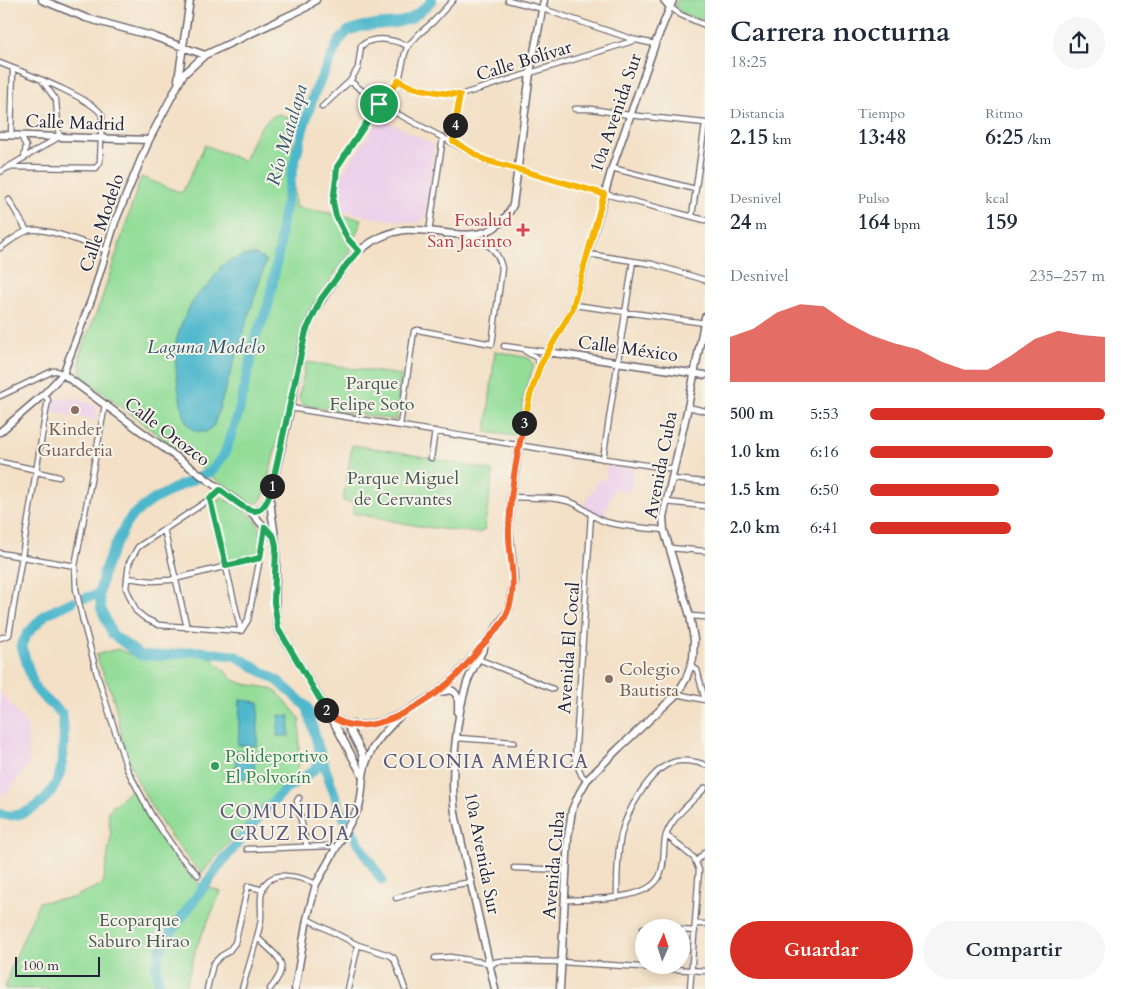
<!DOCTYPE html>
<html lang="es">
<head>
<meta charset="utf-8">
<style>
	body { margin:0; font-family:Cardo,serif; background:#f6f6f7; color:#1f2937; height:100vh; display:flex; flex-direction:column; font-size:19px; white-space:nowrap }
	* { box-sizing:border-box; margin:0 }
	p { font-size:16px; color:#747a83 }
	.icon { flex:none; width:28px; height:28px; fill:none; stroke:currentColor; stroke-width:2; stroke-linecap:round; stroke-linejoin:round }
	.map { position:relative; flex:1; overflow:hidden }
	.details { display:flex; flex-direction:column; background:#fff; width:425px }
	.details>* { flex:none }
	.needle { width:32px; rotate:3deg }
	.fabs { position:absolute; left:635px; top:919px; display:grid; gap:10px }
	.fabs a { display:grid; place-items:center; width:55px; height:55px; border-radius:50%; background:#fff; box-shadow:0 2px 12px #0003; font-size:25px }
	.scale { position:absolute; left:15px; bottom:12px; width:85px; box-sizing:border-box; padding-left:5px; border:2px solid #22223b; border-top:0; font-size:14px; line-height:18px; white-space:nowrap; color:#22223b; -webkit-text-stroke:4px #f7f3e8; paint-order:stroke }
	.pin { position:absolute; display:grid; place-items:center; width:42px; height:42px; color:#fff; margin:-21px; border:2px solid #fff; border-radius:50%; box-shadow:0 1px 5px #0007 }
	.km { position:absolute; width:25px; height:25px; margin:-12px; border-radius:50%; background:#222; color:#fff; font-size:14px; line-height:25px; text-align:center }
	.round { display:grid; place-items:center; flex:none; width:52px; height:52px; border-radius:26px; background:#f6f6f7 }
	.overview { display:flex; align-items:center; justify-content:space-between; height:85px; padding:0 25px }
	h1 { font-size:28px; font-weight:700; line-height:38px }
	.figures { display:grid; grid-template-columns:repeat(3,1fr); gap:8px; height:85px; padding:5px 25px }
	.figures div { display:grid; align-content:center }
	.figures b { font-size:21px; font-weight:700 }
	.figures small { font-size:14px; font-weight:400 }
	.figures p { font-size:14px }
	.chart { height:140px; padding:10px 25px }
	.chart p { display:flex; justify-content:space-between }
	.chart svg { width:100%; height:90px; margin-top:5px; fill:#d93025; opacity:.7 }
	.button { display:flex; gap:10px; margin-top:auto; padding:10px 25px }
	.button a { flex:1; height:58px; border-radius:30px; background:#d93025; color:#fff; font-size:20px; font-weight:700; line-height:58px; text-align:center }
	.button a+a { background:#f6f6f7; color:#1f2937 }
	ul { padding:0 25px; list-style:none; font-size:16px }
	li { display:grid; grid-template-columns:80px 60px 1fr; align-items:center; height:38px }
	li i { height:12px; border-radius:6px; background:#d93025 }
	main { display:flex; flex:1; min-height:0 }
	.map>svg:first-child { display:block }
</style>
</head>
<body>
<main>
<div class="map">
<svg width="705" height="989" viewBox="0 0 705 989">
	<rect width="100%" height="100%" fill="#f7f3e8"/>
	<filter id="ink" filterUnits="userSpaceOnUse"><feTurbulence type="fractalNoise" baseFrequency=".02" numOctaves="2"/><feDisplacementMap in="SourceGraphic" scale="10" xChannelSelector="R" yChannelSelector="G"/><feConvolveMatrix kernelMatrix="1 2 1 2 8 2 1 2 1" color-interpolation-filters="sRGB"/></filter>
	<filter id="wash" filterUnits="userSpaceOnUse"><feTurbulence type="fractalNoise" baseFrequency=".0096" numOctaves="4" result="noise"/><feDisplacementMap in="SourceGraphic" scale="20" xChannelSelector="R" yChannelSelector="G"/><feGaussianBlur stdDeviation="1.12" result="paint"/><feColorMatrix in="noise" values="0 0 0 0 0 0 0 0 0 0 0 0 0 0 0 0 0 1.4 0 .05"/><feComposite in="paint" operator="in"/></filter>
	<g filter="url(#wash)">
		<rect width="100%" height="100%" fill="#f3e0c6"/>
		<path fill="#ecd1ea" d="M381,118L434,145L425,218L419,223L378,218L339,210L338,183L342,174Z
			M56,398L79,399L97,407V420L52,412Z
			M607,465L634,467L631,493L614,489L603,518L591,513L583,507L599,479L605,481Z
			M0,692L27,725L29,765L5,795L0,793Z"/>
		<path fill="#93dd99" stroke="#5a806a" d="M677,0H705V20C697,20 679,13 675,6Z
			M280,114L292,120L295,207L362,219L347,257L314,303L302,330L290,392L263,498L259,502L249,505L81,376L80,353L101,301L141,177L182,193L205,145L244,161C253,143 258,119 280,114Z
			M495,351L529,358L534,364L524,397L517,434L513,436L486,432Z
			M306,362L401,375L396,420L302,405L299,398Z
			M352,445L399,452L490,470L493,474L484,530L479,533L424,527L353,513L355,503L343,501Z
			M221,497C234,505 257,514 261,531C262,538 258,548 257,555L228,561L215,501Z
			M117,649L137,657L167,658L195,654L210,656L234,680L244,684L270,688L278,693L285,700L300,719L298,775L237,833L202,873C172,844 143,798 128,758C120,738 119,715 112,694C107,681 101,670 96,655Z
			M132,789L153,825L178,862L198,883L221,892L196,948L185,989H5L10,970L39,902L72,898L103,884L111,836L108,811Z"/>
		<path fill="#4eb7cc" stroke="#386c84" d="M246,255H257L266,261L214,425L206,432C200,432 193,432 189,426C180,415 173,357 176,343C178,329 191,300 201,291C202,290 207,287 207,287C213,282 212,276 219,272L220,267L231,260Z
			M240,700L259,702L257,746L238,745Z
			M279,715L290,716L289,736H277Z
			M236,750L255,751L254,779L235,778Z"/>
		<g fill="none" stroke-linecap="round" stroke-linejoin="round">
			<path stroke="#4eb7cc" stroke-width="10" d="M85,598L99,594
				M0,814C25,821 51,799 59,776C64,761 65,729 62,714L41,695L34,686L21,645L28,633L46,614L72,602
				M346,821L340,810L320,753L307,707L278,681L236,656L196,651L160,656L140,655L112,634L101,608L99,594L104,571L111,554L126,524L133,515L153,500L181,485L211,472L225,453L239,411L256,336L268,307L280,245L281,227L292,173L303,129L314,94L339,41L348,31L363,26L396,23L410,19L427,6L432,0
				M352,831L366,856L382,880
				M161,989L156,967L159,954L169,935L222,862L263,812L286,789L314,770L318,765L320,753"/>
		</g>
	</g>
	<g filter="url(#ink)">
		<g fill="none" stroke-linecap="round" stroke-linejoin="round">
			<defs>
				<path id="street" d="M453,0L433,22L419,34L408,46L405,53L399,80L403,84L422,89L460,95L636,40L655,44
					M508,0L543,9L635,40
					M670,7L681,15L705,25
					M0,63C22,72 91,97 102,115L100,162L96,168L9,167
					M350,81L379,104L485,160L605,194L705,220
					M322,107L350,81L358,68L361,46C374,35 394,40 408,46
					M575,109H591L629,115L705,123
					M11,136L13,69
					M21,136L26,146L24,158
					M453,141L460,95
					M612,168L695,189
					M0,172L59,137L56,100L43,82
					M9,200L27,231
					M692,216L705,124
					M429,232L443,137
					M0,248C8,243 18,234 27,231C42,225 90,245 107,251
					M359,251L347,238L336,216L333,201L337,167L379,104L399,80
					M588,254L652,264L705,280
					M574,305L705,323
					M504,346L547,352
					M525,351L537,358L540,366
					M0,396L53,371H57L63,374
					M105,405L75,566L76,589L82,617L97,674L127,769L152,816L178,854L198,875
					M688,407L705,411
					M290,408C418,428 546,451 674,469
					M400,425L414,331L418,330L492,344L502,268C498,250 486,240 468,236
					M431,458L435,431
					M603,459L633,261
					M0,462L37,470
					M37,472L59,477
					M672,479L705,482
					M221,491L210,499L138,547L129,563L126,588L136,611L146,619L159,625L241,631
					M511,497C530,498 555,496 573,503C585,508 594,519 606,522C625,527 645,528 664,530
					M210,499L241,631
					M666,502L705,506
					M164,529L187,628
					M670,548L705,551
					M0,553L75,566
					M127,578L152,581L170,580L260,558L265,527
					M690,616L705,617
					M241,631L248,620L260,558
					M0,638L9,635L47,405L48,400L44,394
					M478,659L553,689
					M691,666L697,670L705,700
					M677,694L705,700
					M457,738L514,742
					M587,780L582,776L575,760L591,515
					M299,798L297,801L307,847
					M666,835L694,858L699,870L690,989
					M247,849L330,846L335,847
					M697,861L705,852
					M514,868L566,870
					M617,897C617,876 617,855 621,835C626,813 649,771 671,763C680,759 696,761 705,765
					M396,898L418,891L472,882
					M565,900C589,899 647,901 659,877C666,865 662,848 666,835C672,817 692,802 705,788
					M307,919L358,945L389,955L394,958L405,989
					M696,924H705
					M643,928H644
					M681,930L695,931
					M257,937C277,958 293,961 270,989
					M435,958L450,957L488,963
					M489,967L495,962L500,961L561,962L705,971
					M207,989L213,964L221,956L228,952L235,943L248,886L263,890
					M242,989C248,968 255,947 260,925C263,914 259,902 262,891C269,867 301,877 316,884
					M348,989L358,945"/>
				<path id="secondary" d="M42,0L86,18L152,36L205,55
					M664,0L670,7
					M178,80L190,0
					M0,135L149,140
					M547,352L705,375
					M63,374L250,511L273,537
					M0,432L44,394L63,374L93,295L115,222L149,140L183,75L205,55L307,7L316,0
					M270,498C271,515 275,531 276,548C278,575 272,601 278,629L331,717L363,777
					M250,511C263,511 265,505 270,495C277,466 284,438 290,410C296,384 298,357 306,332C312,312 324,296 336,279C343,269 350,258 360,250C373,240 388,232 404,230C443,227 490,254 513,205L530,73L544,0
					M484,648C478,660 471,671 467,683C456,717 449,784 456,818L495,989
					M440,692L451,690C460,694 458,704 458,713
					M331,717L347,724L365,725L382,722L404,713L436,693L454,678L491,636L509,609L514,579L509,530L511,497L519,446L530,396L540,366L572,310L612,168L655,44L673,0
					M347,724L362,753L364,765
					M295,989L307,919L316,884L359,807C362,797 362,787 363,777C366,750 383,733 401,715
					M560,989L568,837L572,810L579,794L587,780L618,749L677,694L686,679L693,659L694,640L690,616L664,530L663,517L688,407L705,317"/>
			</defs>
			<use href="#street" stroke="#6b646c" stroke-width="7"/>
			<use href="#secondary" stroke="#6b646c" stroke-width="9"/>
			<use href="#street" stroke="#fff" stroke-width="4.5"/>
			<use href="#secondary" stroke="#fff" stroke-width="6"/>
		</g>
	</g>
	<g fill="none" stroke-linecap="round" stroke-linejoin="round" filter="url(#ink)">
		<defs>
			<path id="split-1" d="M272,486L306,331L321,299L347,264L359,251L347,238L336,216L333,202L336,178L337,167L379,104"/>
			<path id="split-2" d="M272,486C262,528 245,508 220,490L210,499L226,566L260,558L265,527L274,537L276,547L274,602L278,628L326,710"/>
			<path id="split-3" d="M326,710C332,719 341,723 351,725C385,730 429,701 453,679C463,670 471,659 480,648C491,636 504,623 509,608C518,581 508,556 509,529C510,494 516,458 524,423"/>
			<path id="split-4" d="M455,125L453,141L485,160L604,194L572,310L540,366L530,396L524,423"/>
			<path id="split-5" d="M379,104L399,80C408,90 446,93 460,95L455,125"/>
		</defs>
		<use href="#split-1" stroke="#fff" stroke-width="10"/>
		<use href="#split-2" stroke="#fff" stroke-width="10"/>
		<use href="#split-3" stroke="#fff" stroke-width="10"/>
		<use href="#split-4" stroke="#fff" stroke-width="10"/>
		<use href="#split-5" stroke="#fff" stroke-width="10"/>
		<use href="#split-1" stroke="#22a559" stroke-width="6"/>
		<use href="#split-2" stroke="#22a559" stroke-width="6"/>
		<use href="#split-3" stroke="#f0652b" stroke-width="6"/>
		<use href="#split-4" stroke="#f5b400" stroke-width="6"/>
		<use href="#split-5" stroke="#f5b400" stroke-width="6"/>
	</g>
	<path fill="#e0444e" stroke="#f7f3e8" stroke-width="2" d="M520.5 222.5h5v5h5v5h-5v5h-5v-5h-5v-5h5z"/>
	<g fill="#8d6e63" stroke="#f7f3e8" stroke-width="2">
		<circle cx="75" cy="410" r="5"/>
		<circle cx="609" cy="679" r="5"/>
	</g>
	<circle fill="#2e9e5b" stroke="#f7f3e8" stroke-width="2" cx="215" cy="766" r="5"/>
	<g text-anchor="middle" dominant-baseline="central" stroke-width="4" stroke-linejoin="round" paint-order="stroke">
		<g font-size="18" fill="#22223b" stroke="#f7f3e8">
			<text transform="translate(524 61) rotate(-17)">Calle Bolívar</text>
			<text transform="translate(616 113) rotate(-71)">10a Avenida Sur</text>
			<text transform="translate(75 123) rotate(2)">Calle Madrid</text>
			<text transform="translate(102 223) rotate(-71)">Calle Modelo</text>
			<text transform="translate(628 349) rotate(8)">Calle México</text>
			<text transform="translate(167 432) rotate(37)">Calle Orozco</text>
			<text transform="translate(661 465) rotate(-79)">Avenida Cuba</text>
			<text transform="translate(569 648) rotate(-86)">Avenida El Cocal</text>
			<text transform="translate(482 853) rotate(79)">10a Avenida Sur</text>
			<text transform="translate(554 865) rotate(-85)">Avenida Cuba</text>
		</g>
		<g font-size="18" fill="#be3a42" stroke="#f7f3e8" text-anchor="end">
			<text x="512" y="220">Fosalud<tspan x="512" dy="21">San Jacinto</tspan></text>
		</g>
		<g font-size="18" fill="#445a57" stroke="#f7f3e8">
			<text x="372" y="383">Parque<tspan x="372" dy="21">Felipe Soto</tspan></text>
			<text x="403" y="478">Parque Miguel<tspan x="403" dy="21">de Cervantes</tspan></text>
			<text x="139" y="920">Ecoparque<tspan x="139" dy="21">Saburo Hirao</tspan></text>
		</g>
		<g font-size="18" fill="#785e54" stroke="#f7f3e8">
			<text x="75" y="429">Kinder<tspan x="75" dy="21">Guarderia</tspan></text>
			<text x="619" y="669" text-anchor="start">Colegio<tspan x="619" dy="21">Bautista</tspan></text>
		</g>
		<g font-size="18" fill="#27864d" stroke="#f7f3e8" text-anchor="start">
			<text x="225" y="756">Polideportivo<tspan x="225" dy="21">El Polvorín</tspan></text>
		</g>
		<g font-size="19" font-style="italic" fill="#31566e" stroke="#f7f3e8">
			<text transform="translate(287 135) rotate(-74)">Río Matalapa</text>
			<text x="206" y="347">Laguna Modelo</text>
		</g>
		<g font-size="19" letter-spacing="1" fill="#5a5778" stroke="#f7f3e8">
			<text x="486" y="762">COLONIA AMÉRICA</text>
			<text x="290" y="812">COMUNIDAD<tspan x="290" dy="22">CRUZ ROJA</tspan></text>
		</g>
	</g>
</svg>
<div class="fabs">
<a><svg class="needle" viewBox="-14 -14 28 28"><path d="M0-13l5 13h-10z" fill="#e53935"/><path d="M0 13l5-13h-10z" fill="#747a83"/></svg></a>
</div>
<div class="scale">100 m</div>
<div class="pin" style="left:379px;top:104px;background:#1e9e55"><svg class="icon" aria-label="arrive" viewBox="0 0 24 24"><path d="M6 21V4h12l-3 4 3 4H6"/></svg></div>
<b class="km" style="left:272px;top:486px">1</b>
<b class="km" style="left:326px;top:710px">2</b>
<b class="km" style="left:524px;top:423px">3</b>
<b class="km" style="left:455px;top:125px">4</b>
</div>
<section class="details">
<div class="overview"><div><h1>Carrera nocturna</h1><p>18:25</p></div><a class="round"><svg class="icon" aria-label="share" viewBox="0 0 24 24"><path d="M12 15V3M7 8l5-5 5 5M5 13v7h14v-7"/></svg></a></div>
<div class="figures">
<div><p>Distancia</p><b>2.15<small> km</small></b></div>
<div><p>Tiempo</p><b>13:48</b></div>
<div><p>Ritmo</p><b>6:25<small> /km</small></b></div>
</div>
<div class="figures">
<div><p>Desnivel</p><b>24<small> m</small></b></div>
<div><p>Pulso</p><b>164<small> bpm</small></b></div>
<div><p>kcal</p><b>159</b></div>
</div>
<div class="chart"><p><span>Desnivel</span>235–257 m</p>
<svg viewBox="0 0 160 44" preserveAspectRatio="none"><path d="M0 44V22L10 18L20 10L30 6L40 7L50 15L60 21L70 25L80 28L90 34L100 38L110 38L120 31L130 23L140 19L150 21L160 22V44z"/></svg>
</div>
<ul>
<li><b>500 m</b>5:53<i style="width:100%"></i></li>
<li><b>1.0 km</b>6:16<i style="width:78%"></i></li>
<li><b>1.5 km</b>6:50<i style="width:55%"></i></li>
<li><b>2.0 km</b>6:41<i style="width:60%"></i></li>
</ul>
<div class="button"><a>Guardar</a><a>Compartir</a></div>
</section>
</main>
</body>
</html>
